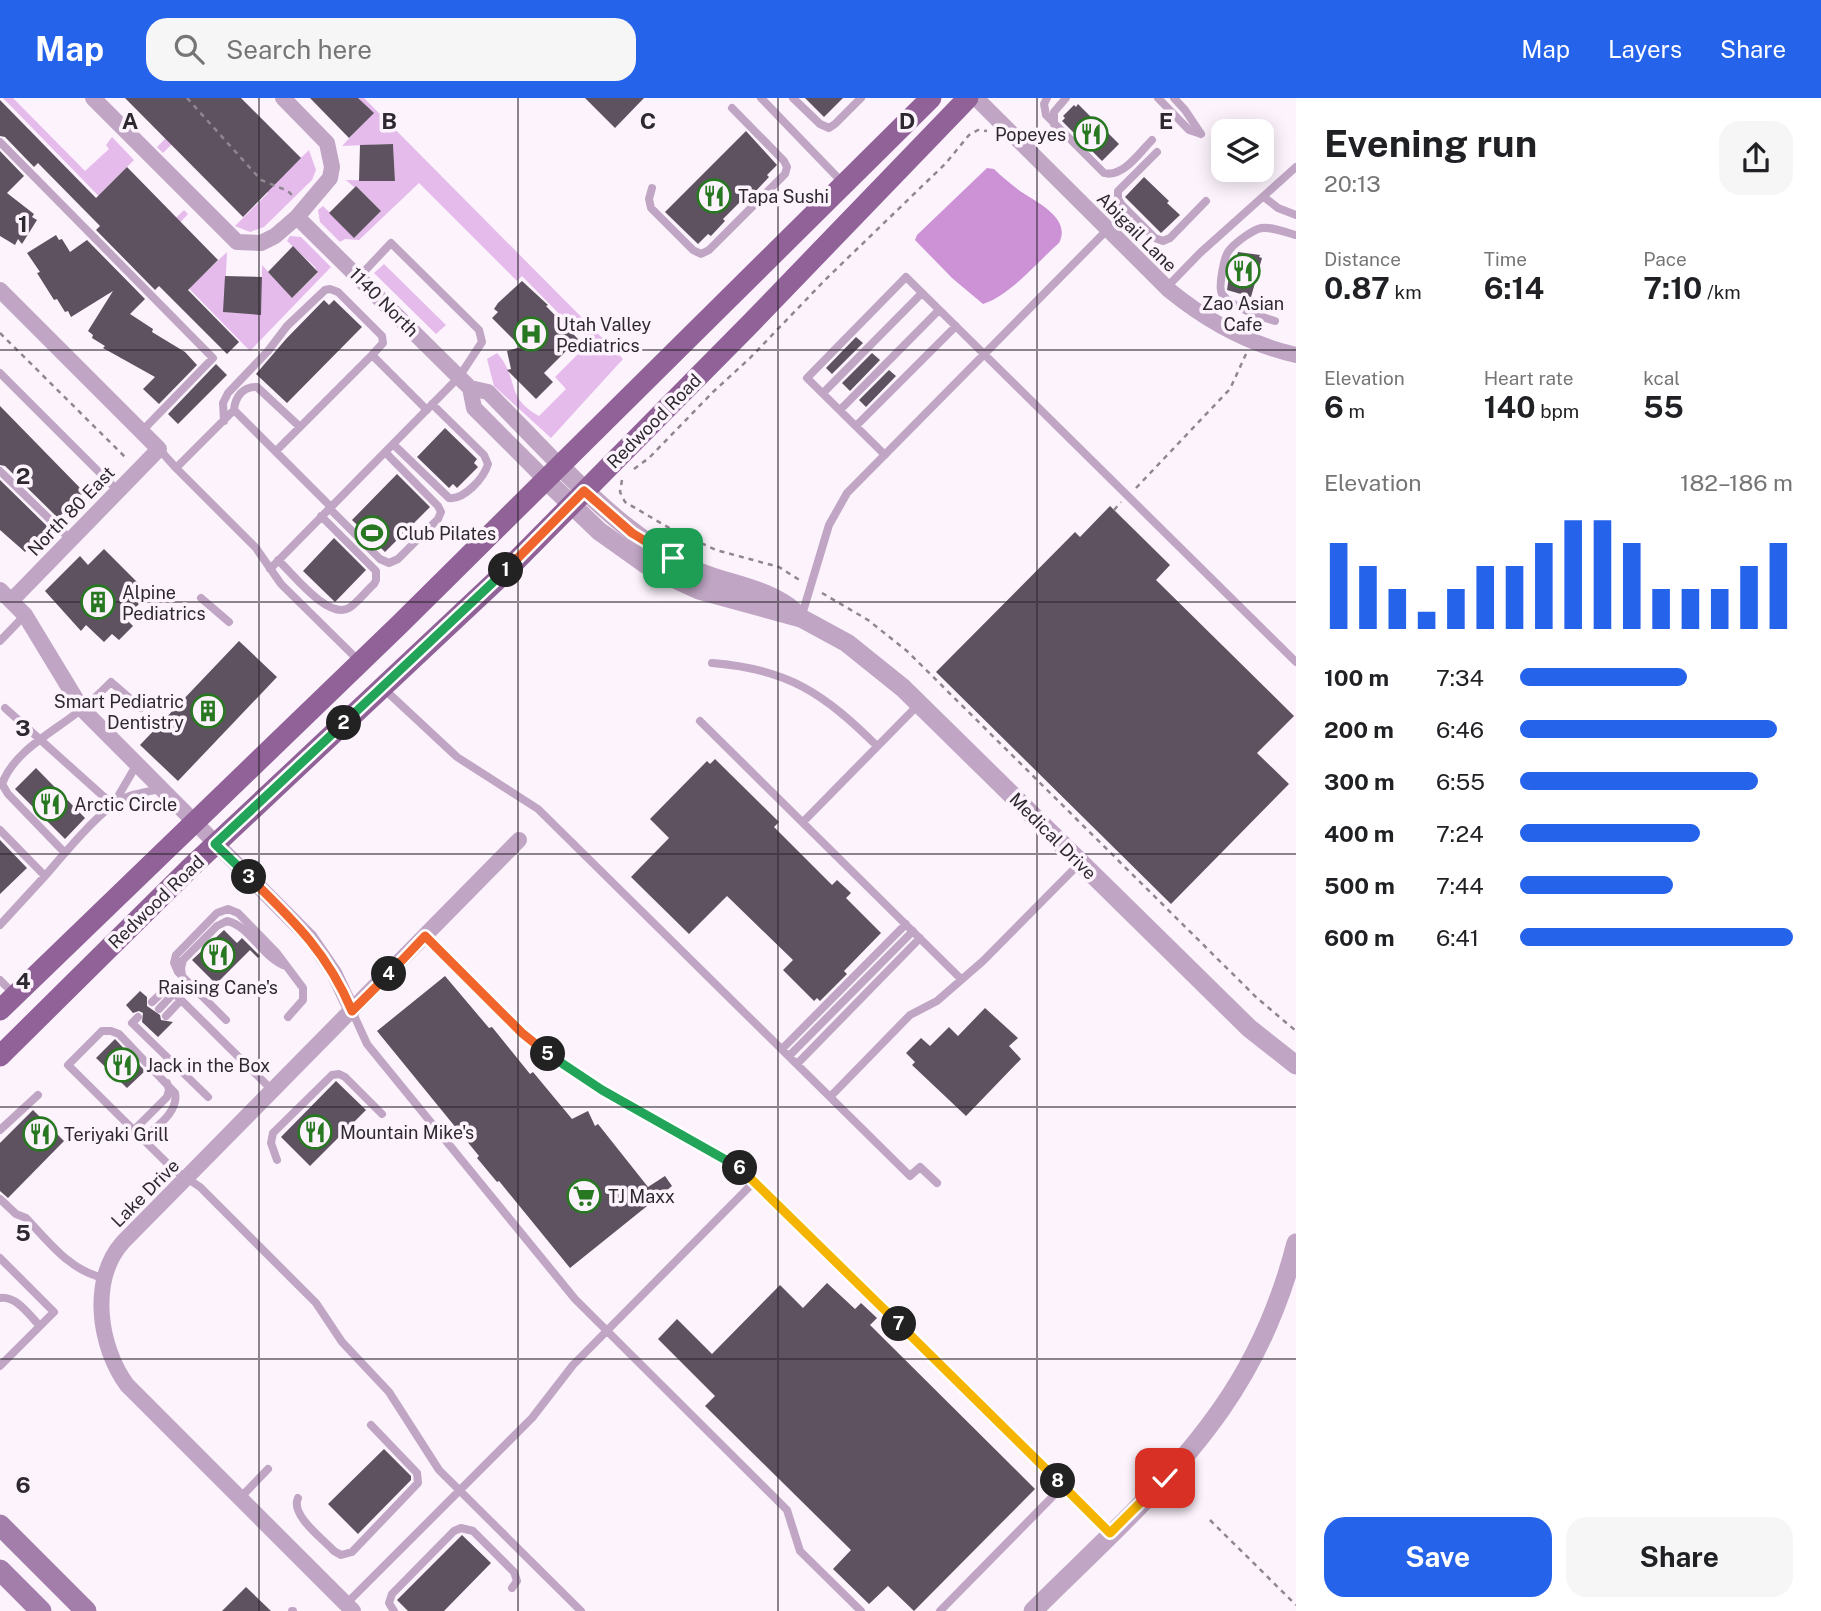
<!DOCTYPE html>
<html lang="en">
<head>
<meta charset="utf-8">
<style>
	body { margin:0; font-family:"Public Sans",sans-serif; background:#f6f6f6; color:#202124; height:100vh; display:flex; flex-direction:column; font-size:26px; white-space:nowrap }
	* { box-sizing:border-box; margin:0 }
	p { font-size:23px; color:#757577 }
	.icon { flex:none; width:38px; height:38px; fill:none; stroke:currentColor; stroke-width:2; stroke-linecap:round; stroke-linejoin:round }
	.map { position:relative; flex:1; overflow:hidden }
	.panel { display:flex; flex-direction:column; background:#fff; width:525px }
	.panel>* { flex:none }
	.buttons { position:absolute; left:1211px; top:21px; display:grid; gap:14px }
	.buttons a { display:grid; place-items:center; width:63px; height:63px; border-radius:14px; background:#fff; box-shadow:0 4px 18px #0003; font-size:35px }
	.pin { position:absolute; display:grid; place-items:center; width:60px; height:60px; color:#fff; margin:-30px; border-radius:14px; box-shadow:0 4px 10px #0006 }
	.km { position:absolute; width:35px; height:35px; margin:-18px; border-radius:50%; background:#222; color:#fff; font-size:19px; line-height:35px; text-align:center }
	.round { display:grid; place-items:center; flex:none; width:74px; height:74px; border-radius:21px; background:#f6f6f6 }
	.overview { display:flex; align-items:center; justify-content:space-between; height:119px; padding:0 28px }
	h1 { font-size:38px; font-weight:700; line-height:52px }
	.stats { display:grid; grid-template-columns:repeat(3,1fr); gap:10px; height:119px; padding:7px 28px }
	.stats div { display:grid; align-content:center }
	.stats b { font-size:30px; font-weight:700 }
	.stats small { font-size:19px; font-weight:400 }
	.stats p { font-size:19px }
	.chart { height:196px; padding:14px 28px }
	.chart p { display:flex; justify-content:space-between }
	.chart svg { width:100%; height:126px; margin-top:7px; stroke:#2563eb; stroke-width:6 }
	.action { display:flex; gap:14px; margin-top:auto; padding:14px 28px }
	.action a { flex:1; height:80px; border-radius:21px; background:#2563eb; color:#fff; font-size:28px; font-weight:700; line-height:80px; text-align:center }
	.action a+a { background:#f6f6f6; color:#202124 }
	ul { padding:0 28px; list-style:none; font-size:23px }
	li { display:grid; grid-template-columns:112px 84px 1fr; align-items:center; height:52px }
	li i { height:18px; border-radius:9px; background:#2563eb }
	header { display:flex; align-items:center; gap:42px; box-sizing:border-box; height:98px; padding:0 35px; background:#2563eb; color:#fff }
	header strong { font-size:33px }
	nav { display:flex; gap:38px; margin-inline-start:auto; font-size:24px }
	.search { width:490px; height:63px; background:#f6f6f6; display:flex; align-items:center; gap:18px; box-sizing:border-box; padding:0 24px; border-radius:21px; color:#757577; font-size:26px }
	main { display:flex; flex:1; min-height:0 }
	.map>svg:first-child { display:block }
</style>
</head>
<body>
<header>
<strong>Map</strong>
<div class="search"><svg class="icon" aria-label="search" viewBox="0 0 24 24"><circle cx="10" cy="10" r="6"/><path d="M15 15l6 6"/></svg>Search here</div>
<nav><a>Map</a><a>Layers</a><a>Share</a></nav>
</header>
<main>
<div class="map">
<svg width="1296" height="1513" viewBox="0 0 1296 1513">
	<rect width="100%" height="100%" fill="#fcf3fd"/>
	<path fill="#e5bbeb" d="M3,0H13L85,73L109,51L106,47L112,39L134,62L101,95L150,145L184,112L188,116L156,150L192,187L227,154L224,214L261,216L262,167L292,200L318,175L315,169L287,143L290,138L301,139L331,169L250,253Z
		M358,0H364L623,261L551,340L494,288L487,261L497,255C520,281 504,298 539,318L566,291L555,279L591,243L580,230L576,233L522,178L517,183L419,85L359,142L345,141L340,144L320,124L318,112L323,108L355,139L381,113L356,88L354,89L346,82L395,83L393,46L342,48L373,15Z
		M191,15L276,84L309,52L316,72L312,82L264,129L250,134L235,128L268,95L197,21L163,55L157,49Z
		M384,166L446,227L436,236L374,175Z"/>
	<path fill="#cc92d5" d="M987,70L994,71C1002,79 1011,86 1020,93C1036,104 1072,120 1059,145C1036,165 1012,196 983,206L952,180L915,142L917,137Z"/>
	<path fill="#5e5160" d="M125,0H241L301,60L243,119Z
		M310,0H358L374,15L349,40Z
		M585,0H644L615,30Z
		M805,0H843L824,19Z
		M0,2L96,100L127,69L218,162L188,192L239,244L227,256L159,188L155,192L96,132L100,128L38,65L34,69L5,39L0,38Z
		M1078,6L1093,21L1095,19L1104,27L1102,29L1119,46L1102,63L1062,23L1065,20L1063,18L1074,7L1076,9Z
		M746,33L777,67L767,77L769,79L755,94L752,92L723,121L725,123L711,138L708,136L698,146L665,114Z
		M393,46L395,83H359L360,47Z
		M0,53L24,78L7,95L34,116L32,119L37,122L22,146L18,141L15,147L0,138Z
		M1144,79L1169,103L1167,105L1180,117L1161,135L1125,99Z
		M356,88L381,113L354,140L329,115Z
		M56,137L59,142L62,141L70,154L87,142L145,201L130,216L153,231L152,234L185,254L197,267L159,306L143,291L155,279L103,250L105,248L92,240L93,237L88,233L113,193L71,219L68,213L65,214L57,201L54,202L37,175L40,174L27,155Z
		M293,148L318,174L292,200L268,174Z
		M1238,154L1260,157L1259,159L1262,160L1251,199L1227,192L1231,164L1232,161L1236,162Z
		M225,178L262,179L261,217L223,214Z
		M522,183L548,207L546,208L578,241L544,275L553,284L536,301L507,272L511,271L507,253L521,249L492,220L498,214L494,211L498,205Z
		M324,202L329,207L334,202L362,229L287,305L256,276L286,241Z
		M856,239L863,245L832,276L826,270Z
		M872,255L880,262L850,293L842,285Z
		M216,266L227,277L178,326L168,316Z
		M889,272L896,278L866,309L859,302Z
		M0,308L84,394L58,420L5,368L0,367Z
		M445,330L477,361L474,365L478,369L457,390L453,386L449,390L417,359Z
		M397,376L430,409L385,454L352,422Z
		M0,382L49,430L25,454L0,432Z
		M1110,408L1170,467L1156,482L1294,618L1257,655L1289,686L1171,806L936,574L1075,434L1080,439Z
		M334,440L366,472L335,504L303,473Z
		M104,451L149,496L125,520L133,528L119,542L112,536L104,544L86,527L81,533L45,493L80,458L88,467Z
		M239,543L277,579L178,683L140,647Z
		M715,661L779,724L774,729L832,787L837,782L851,795L846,800L881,835L844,873L847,876L820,903L817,900L814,903L783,872L793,862L727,798L689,836L631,779L669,740L650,721L707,663L710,666Z
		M36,670L85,720L65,741L15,691Z
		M0,742L27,770L0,796Z
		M224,832L237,845L242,840L260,858L258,860L250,852L216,886L192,862Z
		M445,878L489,930L492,929L530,976L533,974L572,1021L588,1013L595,1028L598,1026L648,1089L665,1078L672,1088L570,1170L499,1083L497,1084L477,1060L479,1058L377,933Z
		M140,893L147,899V908L160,917L161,922L173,924L158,939L142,924L143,915L139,913L133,915L126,907Z
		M985,910L1018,940L1009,948L1021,961L966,1018L912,967L915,964L906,955L921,940L930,948L949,929L958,938Z
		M115,941L145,973L127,990L96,960Z
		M336,983L366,1012L310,1068L281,1039Z
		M33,1012L64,1043L8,1100L0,1093V1045Z
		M827,1185L855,1211L861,1205L877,1220L870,1227L1035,1391L914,1513L888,1488L869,1506L833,1471L851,1452L705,1308L715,1298L658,1241L677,1221L712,1256L780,1187L803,1210Z
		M384,1351L411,1378V1382L358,1436L328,1406Z
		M462,1437L491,1465L444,1513H408L397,1502Z
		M246,1489L271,1513H222Z"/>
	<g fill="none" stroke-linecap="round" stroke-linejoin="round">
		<path stroke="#8f8790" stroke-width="2.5" stroke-dasharray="5 5" stroke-linecap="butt" d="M187,0L261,82L288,93L295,100
			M0,235L127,361
			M634,371L649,360L713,294L750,260L826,181L946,65L969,37L978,32L987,33
			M622,382L620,394L625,404L671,431L716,452L779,469L801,483
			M1136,390L1230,291L1246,256
			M1114,412L1121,404
			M822,495L868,522L907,553L1257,900L1296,933
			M1210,1422L1296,1507"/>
		<path stroke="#c0a6c4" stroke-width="8" d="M761,0L842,84
			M793,0L820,26L829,30L835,26L861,0
			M1047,0L1044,6L1046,17L1104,75C1123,80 1140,54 1152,42
			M1158,0L1189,32L1201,36
			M1174,0L1185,12L1201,36
			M1054,26V14L1066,0
			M0,44L213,260L142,333
			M1157,54L1118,93V101L1122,107L1155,140L1163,143L1170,140L1206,103
			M652,90L649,101L651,110L693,152L701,156L709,152L785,76L787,69L784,63L732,10
			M1264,99L1278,110L1296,117
			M1166,190L1200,155L1296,69
			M1275,223C1261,219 1230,208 1222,196C1218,190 1224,160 1228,154C1233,146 1250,134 1258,131C1268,127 1285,134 1295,137
			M0,275L118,393
			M823,295L922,195
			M234,312C235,299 243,288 257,289L300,329
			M840,312L939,212
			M224,323L223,305L228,295L268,253L287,228L325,192L330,191L338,194L382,238L383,245L372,257
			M856,328L956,228
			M393,346L449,400C464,402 484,380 488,366L484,357L432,306
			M159,351L176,370L256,450L281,486L358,562
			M276,353L372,257L427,312
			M885,357L807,280L906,179L1296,564
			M176,370L234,312L331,409
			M0,373L71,442
			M329,410L380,461L389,465L398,461L438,421L441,414L438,408L385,354
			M278,462C293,476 328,522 349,510C358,504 366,493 374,486L376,482V473L321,418
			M270,471L459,279L482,244L479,232L391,145L359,179
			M201,500L229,524
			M801,520L829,427L847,395L1107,132
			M0,543L25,517
			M712,565C789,571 824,596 877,648
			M384,591L457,659L538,711L910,1078L920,1069L937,1085
			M5,610L113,707
			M700,623L961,881
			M113,707L137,666
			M803,724L919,606
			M0,732L45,778C63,757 92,722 114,706C128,696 145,694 161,691
			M65,755L8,696L2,686C15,651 56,633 83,610C93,602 102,593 111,584L141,610
			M0,827L45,778
			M425,838L522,935L561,965L602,992L737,1067L748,1076L1110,1435
			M182,877L181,870L183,862L217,828L227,823C248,827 262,858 283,867
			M0,882L15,897
			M152,904L168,889L273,993
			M159,911L174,895
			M352,913L367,946L575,1201L787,1412L800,1453L861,1513
			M166,918L181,902
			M138,919L132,925L208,999
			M226,922L178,874L174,865L176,857L217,815L228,811L238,815L276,854L303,890V902L288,919
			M782,951L906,826
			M789,958L913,833
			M797,966L920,840
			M830,999L910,917L937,903L983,863L1080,765
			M0,1032L38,997
			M134,1032L167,999L169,992L167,985
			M143,1041C156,1029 179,1014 175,995L119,936L111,933H102L68,967L173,1071L200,1089L316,1205L342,1244L389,1294L439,1372L581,1513
			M277,1062L271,1045L273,1035L332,977L339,976L345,979L382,1016
			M0,1101L16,1116L26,1120C49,1144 70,1173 104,1180
			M0,1160L54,1214L0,1268
			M0,1200C17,1198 29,1217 40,1228
			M240,1400L268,1371
			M298,1400C290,1417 323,1441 334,1453L341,1457L352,1454L418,1385L417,1375L371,1327
			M346,1506L532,1320L573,1267L755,1083
			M292,1513H293
			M394,1513L389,1505L392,1496L454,1433L461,1430L473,1433L514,1474L517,1483L512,1490
			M940,1513L1063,1388"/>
		<path stroke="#c0a6c4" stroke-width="16" d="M93,0L237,144L261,145L275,138L297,119L330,80L332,69L327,45L283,0
			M976,0L1169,192C1207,223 1248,246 1296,257
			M297,119L470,290L488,294L561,369
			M0,192L159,351L11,503
			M470,290L474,310L547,383
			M0,492L25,517L82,611L310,840L334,875L352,913
			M353,1513L127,1287C99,1249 89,1182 123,1144L519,742"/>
		<path stroke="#c0a6c4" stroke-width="19" d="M561,369C602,410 643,448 697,473C729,487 768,490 795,514
			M547,383L599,433L651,470L699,492L801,520L847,545L903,590L1249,930L1296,967
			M1033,1513C1098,1448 1170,1385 1222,1310C1257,1260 1281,1203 1296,1145"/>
		<path stroke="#a47eaa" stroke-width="21" d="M0,1427L86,1513
			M0,1472L41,1513"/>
		<path stroke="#906297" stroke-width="21" d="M0,912L400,526L931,0
			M0,958L189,771L499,480L752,224L968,0"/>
	</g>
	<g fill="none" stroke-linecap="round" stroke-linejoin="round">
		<defs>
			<path id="split-1" d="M506,472L584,393L632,435L673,460"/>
			<path id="split-2" d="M344,625L506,472"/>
			<path id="split-3" d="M249,779L215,746L344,625"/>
			<path id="split-4" d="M249,779C294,823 327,854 352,913L389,876"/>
			<path id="split-5" d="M389,876L425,838L522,935L548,956"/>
			<path id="split-6" d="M548,956L602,992L740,1070"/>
			<path id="split-7" d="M740,1070L899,1226"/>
			<path id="split-8" d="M899,1226L1058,1383"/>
			<path id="split-9" d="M1058,1383L1110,1435L1165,1380"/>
		</defs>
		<use href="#split-1" stroke="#fff" stroke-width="14"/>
		<use href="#split-2" stroke="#fff" stroke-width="14"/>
		<use href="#split-3" stroke="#fff" stroke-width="14"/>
		<use href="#split-4" stroke="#fff" stroke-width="14"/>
		<use href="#split-5" stroke="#fff" stroke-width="14"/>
		<use href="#split-6" stroke="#fff" stroke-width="14"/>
		<use href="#split-7" stroke="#fff" stroke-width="14"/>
		<use href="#split-8" stroke="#fff" stroke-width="14"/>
		<use href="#split-9" stroke="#fff" stroke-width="14"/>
		<use href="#split-1" stroke="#f0652b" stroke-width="9"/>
		<use href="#split-2" stroke="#22a559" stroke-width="9"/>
		<use href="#split-3" stroke="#22a559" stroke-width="9"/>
		<use href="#split-4" stroke="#f0652b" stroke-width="9"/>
		<use href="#split-5" stroke="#f0652b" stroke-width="9"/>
		<use href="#split-6" stroke="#22a559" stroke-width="9"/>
		<use href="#split-7" stroke="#f5b400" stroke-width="9"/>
		<use href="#split-8" stroke="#f5b400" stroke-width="9"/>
		<use href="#split-9" stroke="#f5b400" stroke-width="9"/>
	</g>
	<path fill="none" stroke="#2e282f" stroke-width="2" stroke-opacity="0.55" d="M259,0V1513M518,0V1513M778,0V1513M1037,0V1513M0,252H1296M0,504H1296M0,756H1296M0,1009H1296M0,1261H1296"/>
	<defs>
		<symbol id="restaurant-ring" viewBox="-11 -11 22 22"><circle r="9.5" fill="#fcf3fd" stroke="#287822" stroke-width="1.5"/><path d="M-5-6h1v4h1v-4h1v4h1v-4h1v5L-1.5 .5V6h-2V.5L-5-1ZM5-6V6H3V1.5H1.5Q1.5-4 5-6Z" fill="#287822"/></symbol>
		<symbol id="hospital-ring" viewBox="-11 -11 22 22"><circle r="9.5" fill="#fcf3fd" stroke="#287822" stroke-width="1.5"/><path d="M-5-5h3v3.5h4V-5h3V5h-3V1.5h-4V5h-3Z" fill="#287822"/></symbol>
		<symbol id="stadium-ring" viewBox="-11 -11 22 22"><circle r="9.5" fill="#fcf3fd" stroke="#287822" stroke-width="1.5"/><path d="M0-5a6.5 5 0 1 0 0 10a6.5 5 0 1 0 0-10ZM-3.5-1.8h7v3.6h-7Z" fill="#287822"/></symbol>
		<symbol id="building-ring" viewBox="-11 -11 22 22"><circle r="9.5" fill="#fcf3fd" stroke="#287822" stroke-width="1.5"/><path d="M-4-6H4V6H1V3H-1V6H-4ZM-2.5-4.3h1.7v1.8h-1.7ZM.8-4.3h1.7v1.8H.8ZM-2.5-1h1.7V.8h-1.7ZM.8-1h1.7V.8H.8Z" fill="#287822"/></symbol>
		<symbol id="supermarket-ring" viewBox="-11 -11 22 22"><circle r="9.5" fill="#fcf3fd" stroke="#287822" stroke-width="1.5"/><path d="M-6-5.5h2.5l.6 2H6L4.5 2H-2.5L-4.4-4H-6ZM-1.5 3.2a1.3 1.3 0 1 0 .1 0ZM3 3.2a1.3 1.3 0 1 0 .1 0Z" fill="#287822"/></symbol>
	</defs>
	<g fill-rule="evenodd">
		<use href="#restaurant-ring" x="1072" y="17" width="38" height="38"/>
		<use href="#restaurant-ring" x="695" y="79" width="38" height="38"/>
		<use href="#restaurant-ring" x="1224" y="154" width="38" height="38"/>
		<use href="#hospital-ring" x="512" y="217" width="38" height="38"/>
		<use href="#stadium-ring" x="353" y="416" width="38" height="38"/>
		<use href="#building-ring" x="79" y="485" width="38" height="38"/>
		<use href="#building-ring" x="189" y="594" width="38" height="38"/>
		<use href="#restaurant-ring" x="31" y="687" width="38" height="38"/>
		<use href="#restaurant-ring" x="199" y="838" width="38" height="38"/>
		<use href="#restaurant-ring" x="103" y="948" width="38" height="38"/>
		<use href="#restaurant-ring" x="296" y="1015" width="38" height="38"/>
		<use href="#restaurant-ring" x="21" y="1017" width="38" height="38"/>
		<use href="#supermarket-ring" x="565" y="1079" width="38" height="38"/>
	</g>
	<g text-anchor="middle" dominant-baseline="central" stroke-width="7" stroke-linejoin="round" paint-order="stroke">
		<g font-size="18" fill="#2e282f" stroke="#fcf3fd" text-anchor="start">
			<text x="1066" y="36" text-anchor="end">Popeyes</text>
			<text x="738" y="98">Tapa Sushi</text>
			<text x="1243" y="205" text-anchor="middle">Zao Asian<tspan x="1243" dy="21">Cafe</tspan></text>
			<text x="556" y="226">Utah Valley<tspan x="556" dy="21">Pediatrics</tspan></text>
			<text x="396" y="435">Club Pilates</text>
			<text x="122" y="494">Alpine<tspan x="122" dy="21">Pediatrics</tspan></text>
			<text x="184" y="603" text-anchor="end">Smart Pediatric<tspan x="184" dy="21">Dentistry</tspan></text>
			<text x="74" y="706">Arctic Circle</text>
			<text x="218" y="889" text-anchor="middle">Raising Cane's</text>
			<text x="146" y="967">Jack in the Box</text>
			<text x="340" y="1034">Mountain Mike's</text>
			<text x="64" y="1036">Teriyaki Grill</text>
			<text x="608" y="1098">TJ Maxx</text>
		</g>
		<g font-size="18" fill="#2e282f" stroke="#fcf3fd">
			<text transform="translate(1137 134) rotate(45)">Abigail Lane</text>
			<text transform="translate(384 204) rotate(45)">1140 North</text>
			<text transform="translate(654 323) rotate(-45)">Redwood Road</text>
			<text transform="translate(71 413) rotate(-46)">North 80 East</text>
			<text transform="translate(1053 738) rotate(45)">Medical Drive</text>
			<text transform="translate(156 804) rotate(-44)">Redwood Road</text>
			<text transform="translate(145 1095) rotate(-45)">Lake Drive</text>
		</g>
	</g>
	<g font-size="23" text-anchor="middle" font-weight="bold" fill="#2e282f" stroke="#fcf3fd" stroke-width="7" stroke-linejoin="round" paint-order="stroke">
		<text x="130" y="31">A</text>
		<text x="389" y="31">B</text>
		<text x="648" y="31">C</text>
		<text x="907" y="31">D</text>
		<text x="1166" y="31">E</text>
		<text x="23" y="134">1</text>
		<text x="23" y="386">2</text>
		<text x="23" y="638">3</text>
		<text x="23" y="891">4</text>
		<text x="23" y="1143">5</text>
		<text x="23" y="1395">6</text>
	</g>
</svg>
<div class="buttons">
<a><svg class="icon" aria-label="layers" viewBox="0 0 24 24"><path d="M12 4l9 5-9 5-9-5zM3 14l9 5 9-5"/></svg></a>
</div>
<div class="pin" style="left:673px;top:460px;background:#1e9e55"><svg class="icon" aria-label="arrive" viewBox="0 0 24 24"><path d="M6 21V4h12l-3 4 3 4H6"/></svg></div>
<div class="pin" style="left:1165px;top:1380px;background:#d93025"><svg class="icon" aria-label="check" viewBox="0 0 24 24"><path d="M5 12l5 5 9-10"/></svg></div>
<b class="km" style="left:506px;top:472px">1</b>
<b class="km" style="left:344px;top:625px">2</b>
<b class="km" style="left:249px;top:779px">3</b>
<b class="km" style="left:389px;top:876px">4</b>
<b class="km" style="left:548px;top:956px">5</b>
<b class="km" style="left:740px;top:1070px">6</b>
<b class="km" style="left:899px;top:1226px">7</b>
<b class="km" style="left:1058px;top:1383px">8</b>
</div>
<section class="panel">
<div class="overview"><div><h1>Evening run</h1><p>20:13</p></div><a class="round"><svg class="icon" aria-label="share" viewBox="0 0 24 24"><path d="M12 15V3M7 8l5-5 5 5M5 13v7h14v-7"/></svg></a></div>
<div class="stats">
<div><p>Distance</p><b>0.87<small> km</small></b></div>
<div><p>Time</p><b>6:14</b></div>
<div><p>Pace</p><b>7:10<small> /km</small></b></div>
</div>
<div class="stats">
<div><p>Elevation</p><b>6<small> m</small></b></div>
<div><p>Heart rate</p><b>140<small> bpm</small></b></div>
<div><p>kcal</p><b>55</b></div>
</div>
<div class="chart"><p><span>Elevation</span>182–186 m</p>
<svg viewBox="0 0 160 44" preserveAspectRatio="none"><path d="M5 44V14M15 44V22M25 44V30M35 44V38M45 44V30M55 44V22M65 44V22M75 44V14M85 44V6M95 44V6M105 44V14M115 44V30M125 44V30M135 44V30M145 44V22M155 44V14"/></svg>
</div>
<ul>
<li><b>100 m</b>7:34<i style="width:61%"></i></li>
<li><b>200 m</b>6:46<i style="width:94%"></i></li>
<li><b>300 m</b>6:55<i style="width:87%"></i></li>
<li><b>400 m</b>7:24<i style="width:66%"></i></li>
<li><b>500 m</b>7:44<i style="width:56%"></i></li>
<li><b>600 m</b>6:41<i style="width:100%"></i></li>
</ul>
<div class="action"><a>Save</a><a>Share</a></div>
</section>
</main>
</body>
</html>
